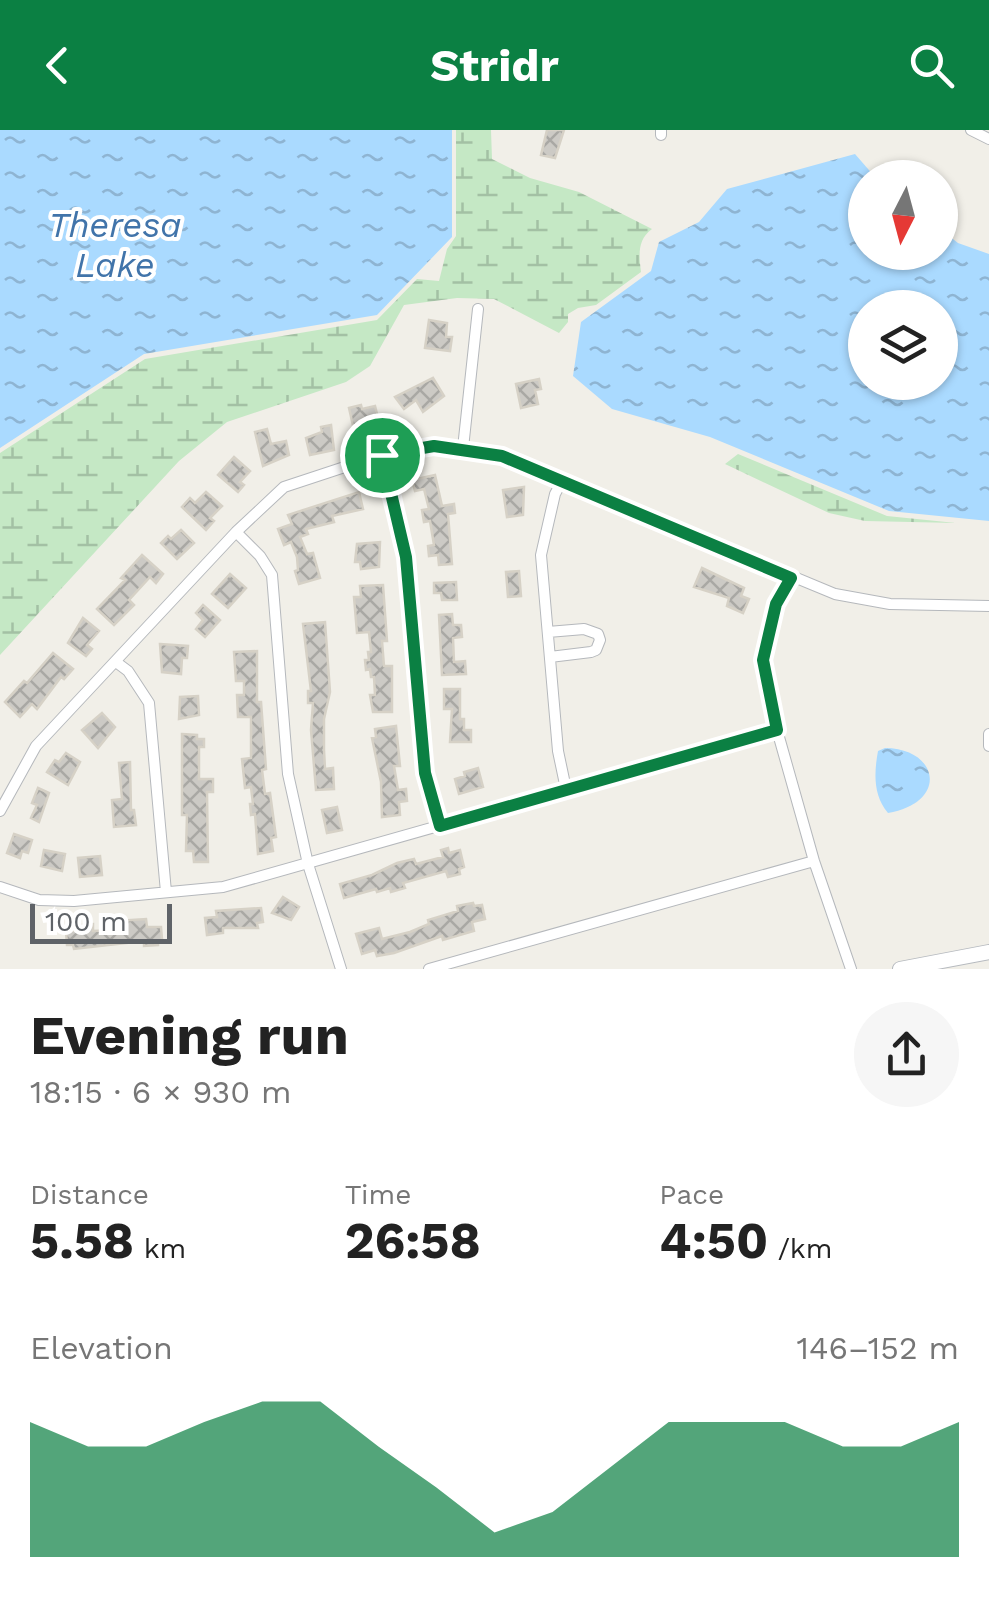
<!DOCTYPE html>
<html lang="en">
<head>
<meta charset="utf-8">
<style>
	body { margin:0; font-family:"Work Sans",sans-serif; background:#f6f6f6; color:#222; height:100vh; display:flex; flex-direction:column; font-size:38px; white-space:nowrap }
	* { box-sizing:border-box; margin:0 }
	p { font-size:32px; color:#767676 }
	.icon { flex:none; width:55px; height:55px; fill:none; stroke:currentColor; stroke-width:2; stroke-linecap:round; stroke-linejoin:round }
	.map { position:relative; height:839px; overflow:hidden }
	.drawer { display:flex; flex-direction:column; background:#fff; flex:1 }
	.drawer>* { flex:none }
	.needle { width:65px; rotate:186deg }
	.tools { position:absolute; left:848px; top:30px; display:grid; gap:20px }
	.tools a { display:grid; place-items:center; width:110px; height:110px; border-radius:50%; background:#fff; box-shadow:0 2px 8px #0004; font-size:50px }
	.scale { position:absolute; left:30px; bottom:25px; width:142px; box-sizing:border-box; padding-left:10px; border:5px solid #5f6368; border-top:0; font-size:28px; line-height:35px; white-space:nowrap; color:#5f6368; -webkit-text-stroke:8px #fff; paint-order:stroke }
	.pin { position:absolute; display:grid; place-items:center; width:85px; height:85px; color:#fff; margin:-42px; border:5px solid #fff; border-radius:50%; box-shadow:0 2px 10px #0007 }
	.round { display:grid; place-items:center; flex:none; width:105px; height:105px; border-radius:52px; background:#f6f6f6 }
	.headline { display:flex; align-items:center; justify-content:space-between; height:170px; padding:0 30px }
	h1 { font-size:55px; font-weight:700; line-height:75px }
	.stats { display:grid; grid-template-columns:repeat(3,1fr); gap:15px; height:170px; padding:10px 30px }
	.stats div { display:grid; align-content:center }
	.stats b { font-size:50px; font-weight:700 }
	.stats small { font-size:28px; font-weight:400 }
	.stats p { font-size:28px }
	.chart { height:280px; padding:20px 30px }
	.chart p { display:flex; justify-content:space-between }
	.chart svg { width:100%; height:180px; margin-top:10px; fill:#0b8043; opacity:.7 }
	header { display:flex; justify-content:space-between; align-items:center; height:130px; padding:0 30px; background:#0b8043; color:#fff; font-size:45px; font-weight:700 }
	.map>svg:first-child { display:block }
</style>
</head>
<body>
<header><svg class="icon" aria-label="back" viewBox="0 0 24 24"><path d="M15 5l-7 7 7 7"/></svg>Stridr<svg class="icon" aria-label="search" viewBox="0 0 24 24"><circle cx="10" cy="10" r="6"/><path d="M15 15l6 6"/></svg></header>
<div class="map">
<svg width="989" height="839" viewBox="0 0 989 839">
	<defs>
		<pattern id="wetland-marsh" width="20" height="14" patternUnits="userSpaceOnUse" patternTransform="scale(2.5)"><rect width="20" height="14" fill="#c5e8c5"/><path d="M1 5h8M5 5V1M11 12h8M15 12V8" fill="none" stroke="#a3c0a4"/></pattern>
		<pattern id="water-ripples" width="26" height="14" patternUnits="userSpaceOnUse" patternTransform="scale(2.5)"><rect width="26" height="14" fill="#aadaff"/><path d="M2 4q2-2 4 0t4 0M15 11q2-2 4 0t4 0" fill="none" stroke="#8eb4d2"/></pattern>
		<pattern id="building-cross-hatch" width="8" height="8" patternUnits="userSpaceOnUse" patternTransform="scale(2.5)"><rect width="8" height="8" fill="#cccac5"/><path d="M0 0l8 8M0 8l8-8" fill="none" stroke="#a9a8a4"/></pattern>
	</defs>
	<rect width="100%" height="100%" fill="#f1efe8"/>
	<path fill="url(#wetland-marsh)" d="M456,0H491L492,29L530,48L579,62L652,99C637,110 639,125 641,142L596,175L578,178L568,184V192L559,203L494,169L457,168L404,175L370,236L346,252L227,292L179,331L0,525V323L145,229L377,190L417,149L439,151L447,119L456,106Z
		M738,324L887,386L956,393L865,391L829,383L725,334Z"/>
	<path fill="url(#water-ripples)" fill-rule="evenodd" d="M0,0H452V107L377,185L144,224L0,318Z
		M855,24L875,47L865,48V122H940V99L958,113L989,124V391L889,381L710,307L612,279L573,246L581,192L651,141L659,112L699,92L727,59ZM865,178H940V252H865Z
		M885,618C938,618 950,672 888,683C873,665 874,643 878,621Z"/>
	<path fill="url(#building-cross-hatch)" stroke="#d6d1c6" stroke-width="2.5" d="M547,0H564L555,28L541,25Z
		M429,190L447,193L446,207H452L450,221L425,218Z
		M433,248L444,266L423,282L416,270L404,279L395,267Z
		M539,249L541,259L535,260L538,274L521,278L516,254Z
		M361,275L362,279L375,276L382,304L368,307L366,297L354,300L349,278Z
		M331,295L334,320L310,325L306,308L322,302L321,297Z
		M267,299L271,314L286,311L289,325L263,336L255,302Z
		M234,327L250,341L240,352L244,355L238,362L218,345Z
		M435,345L442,376L454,374L455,383L448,384L452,434L439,435L438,425L429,426L428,416L434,415L430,391L424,392L422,380L429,379L424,359L415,361L412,350Z
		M524,357L523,385L507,387L503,360Z
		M206,362L222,376L210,388L214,391L206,400L182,377L190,368L195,373Z
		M359,362L363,379L332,386L334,392L306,399L308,404L300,407L307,424L313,423L320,448L299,454L295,441L298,440L297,427L291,412L284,415L278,399L292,394L288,385Z
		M181,400L194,413L177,429L161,413L168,406L171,409Z
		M380,412L379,437L361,439L360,432H355L357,414Z
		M142,425L163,444L156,453L150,447L129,470L134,475L114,495L97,479L125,450L121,448Z
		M702,438L744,458L741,466L749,469L743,483L727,476L729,468L694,457Z
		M519,441L521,466L508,467L506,442Z
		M230,444L246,458L228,478L212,464Z
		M456,452L457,470H442L441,463H434V453Z
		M383,455L387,511H382L384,536H392V582H373L370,565H375L374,547H371L370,539L366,540L365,530H369L368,522H371L369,502L357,503L354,467H361L360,456Z
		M203,475L220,490L205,507L196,499L203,490L196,483Z
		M452,484L453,495H461L462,507L453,508L454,532L465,531L466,544L442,545L439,485Z
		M83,488L99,501L87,515L92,519L86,526L68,513Z
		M325,492L330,562L324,589V620L325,639L333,638L334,659L316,660L311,600L313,573H308V561H311L303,494Z
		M160,514L188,516L187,528H182L181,544L162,542Z
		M257,521V572H261L266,639L262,640L265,664L270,663L276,707L271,708L273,721L258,724L255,684L251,685L250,674H253L251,657L245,658L242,629L251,628V587H238L237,565H244V551H236L234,522Z
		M53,523L73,539L64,549L61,547L37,579L32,574L20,587L5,572L24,551L27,553Z
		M444,559H460V589H464V600H471V612H450L452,579H444Z
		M198,566L199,585L179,589L180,567Z
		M102,583L115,597L98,618L82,600Z
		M396,596L400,636H394L398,660L406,659L407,671L399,672L400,685L382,687L381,652L372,608L376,607L375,599Z
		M182,604L197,605V609H204V617H199V649H213V662H207L208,732H194L193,721H186L187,685H182Z
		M66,623L80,632L68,655L47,642L55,630L59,632Z
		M130,632L131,680H134L136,695L114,697L112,670L122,669L119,633Z
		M478,638L483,657L459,664L455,649L465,646L464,642Z
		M38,658L49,663L39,692L31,688L37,675L32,673Z
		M337,677L342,700L327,703L322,680Z
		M14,704L32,710L28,723L22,721L20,728L7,723Z
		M448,718L449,723L460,720L464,737L459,739L460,744L448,747L446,741L403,753L405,758L391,762L390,758L377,762L376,759L344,768L340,754L372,745L397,733L414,729L416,734L443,727L441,720Z
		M44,720L65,724L62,741L41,736Z
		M100,726L102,745L80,747L78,728Z
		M283,767L299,777L291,790L272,783Z
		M473,773L474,776L482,775L485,789L472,792L474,801L443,810L442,806L394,823L377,826L375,820L362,824L356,804L379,798L382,809L410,802L429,794L428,790L458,781L457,776Z
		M261,778L263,792L257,793L258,798H223V803L207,805L205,788L217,787L216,781Z
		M146,789L147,797H161L162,809L158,810V815L144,816V811L74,819L73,815H67L66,801L82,800L81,795L93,794V801L117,800V791Z"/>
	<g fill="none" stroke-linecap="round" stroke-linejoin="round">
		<defs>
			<path id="street" d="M661,0V5
				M971,0L989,9
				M463,318L478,179
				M381,325L403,406L425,643L440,696
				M562,351L555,364L541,425L558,621L566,659
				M236,402L260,426L272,445L288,644L308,734L341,839
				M791,448L776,474L763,530L777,600L814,731L851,839
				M548,502L584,499L598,504L600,510L596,520L591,522L550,527
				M116,532L128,541L149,573L166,762
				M989,604V616
				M0,681L36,616L236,402L284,357L381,325L433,316L502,326L835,464L890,474L989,476
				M0,757L39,770L74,771L223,757L777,600
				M429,839L814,731"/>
			<path id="secondary" d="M900,839L989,822"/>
		</defs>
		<use href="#street" stroke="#b5b8bc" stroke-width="12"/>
		<use href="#secondary" stroke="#b6babf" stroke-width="16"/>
		<use href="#street" stroke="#fff" stroke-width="10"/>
		<use href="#secondary" stroke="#fff" stroke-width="14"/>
	</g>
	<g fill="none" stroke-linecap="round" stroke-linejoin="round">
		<defs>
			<path id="route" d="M434,316L502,326L791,448L776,474L763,530L777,600L440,696L425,643L406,427L382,325Z"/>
		</defs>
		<use href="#route" stroke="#fff" stroke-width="20"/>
		<use href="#route" stroke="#0b8043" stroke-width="12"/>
	</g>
	<g text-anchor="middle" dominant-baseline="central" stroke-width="8" stroke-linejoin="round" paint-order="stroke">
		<g font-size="35" font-style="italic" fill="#4174aa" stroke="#fff">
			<text x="115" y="95">Theresa<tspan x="115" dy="40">Lake</tspan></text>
		</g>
	</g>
</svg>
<div class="tools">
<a><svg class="needle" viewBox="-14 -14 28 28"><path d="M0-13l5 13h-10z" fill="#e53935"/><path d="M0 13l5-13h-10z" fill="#767676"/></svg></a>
<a><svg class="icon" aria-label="layers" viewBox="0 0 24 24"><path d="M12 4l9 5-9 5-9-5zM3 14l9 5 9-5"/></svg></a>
</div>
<div class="scale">100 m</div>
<div class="pin" style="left:382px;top:325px;background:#1e9e55"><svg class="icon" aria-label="arrive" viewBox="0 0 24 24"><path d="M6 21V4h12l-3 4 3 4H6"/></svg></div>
</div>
<section class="drawer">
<div class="headline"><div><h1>Evening run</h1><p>18:15 · 6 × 930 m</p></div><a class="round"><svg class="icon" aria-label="share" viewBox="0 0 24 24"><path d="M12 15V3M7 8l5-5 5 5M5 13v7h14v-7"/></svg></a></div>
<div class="stats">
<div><p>Distance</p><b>5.58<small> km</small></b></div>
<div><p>Time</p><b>26:58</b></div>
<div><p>Pace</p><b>4:50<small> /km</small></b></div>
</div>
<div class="chart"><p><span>Elevation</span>146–152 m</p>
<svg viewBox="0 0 160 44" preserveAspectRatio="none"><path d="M0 44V11L10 17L20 17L30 11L40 6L50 6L60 17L70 27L80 38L90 33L100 22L110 11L120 11L130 11L140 17L150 17L160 11V44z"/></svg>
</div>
</section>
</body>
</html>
